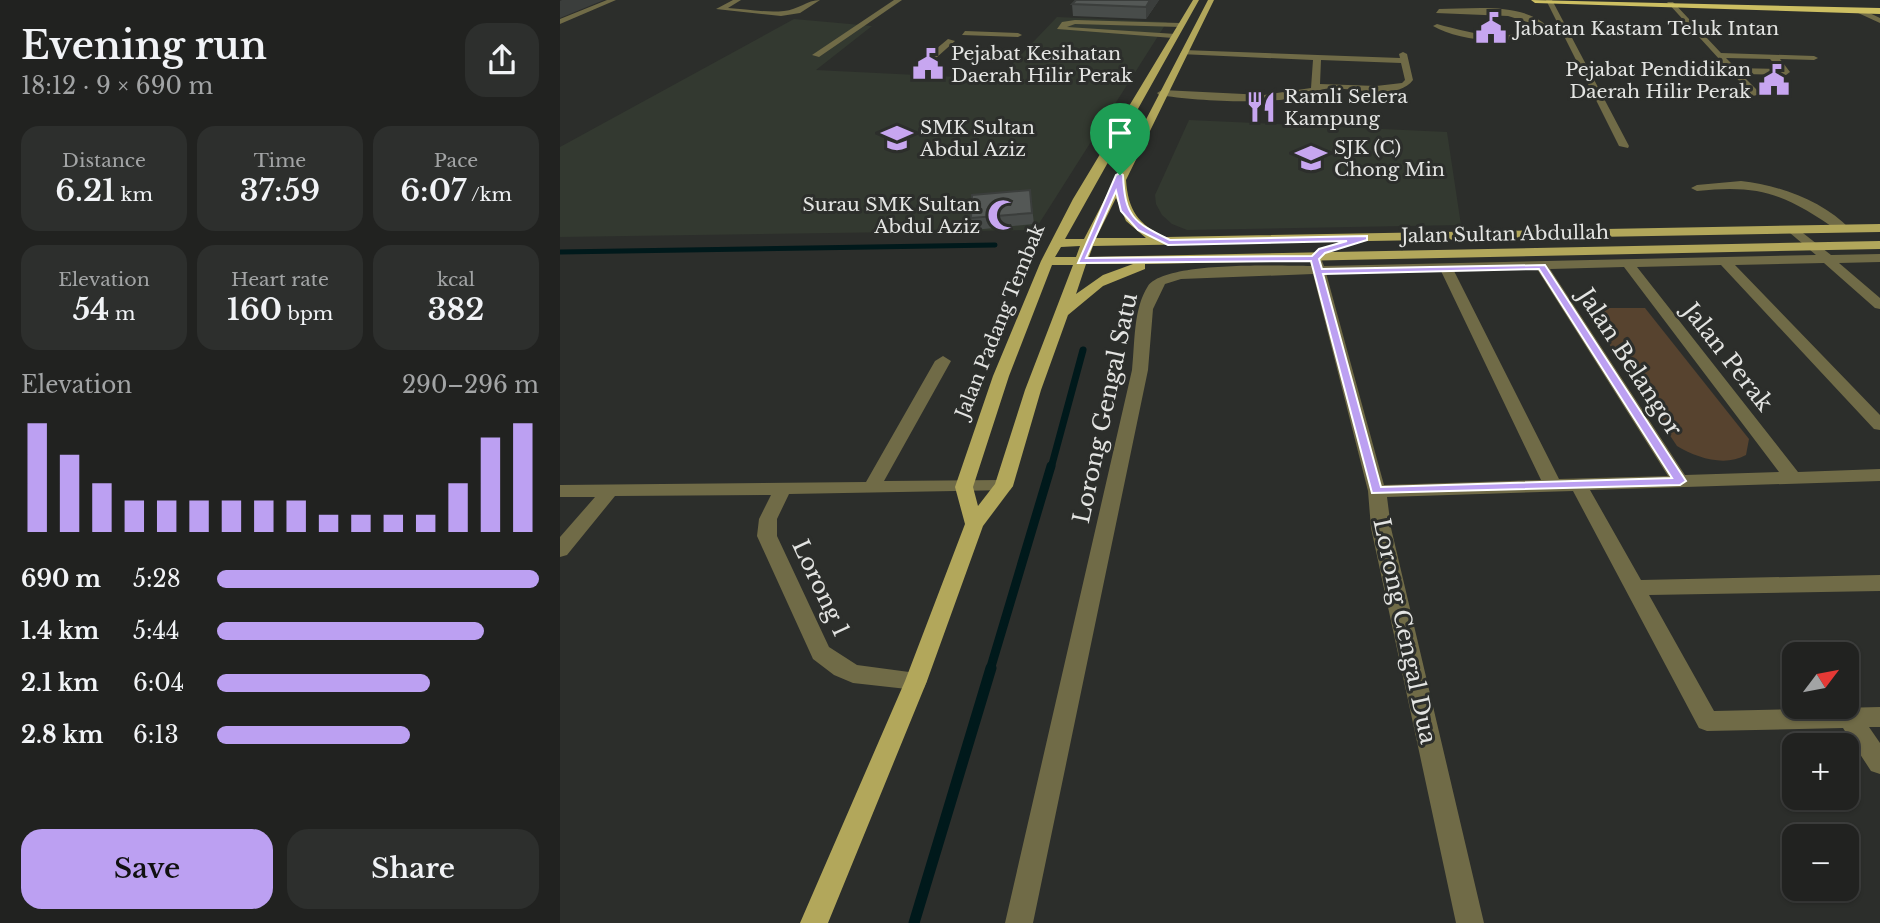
<!DOCTYPE html>
<html lang="en">
<head>
<meta charset="utf-8">
<style>
	body { margin:0; font-family:"Libre Baskerville",serif; background:#2d2f2d; color:#f1f3f6; height:100vh; display:flex; flex-direction:column; font-size:26px; white-space:nowrap }
	* { box-sizing:border-box; margin:0 }
	p { font-size:23px; color:#a2a4a5 }
	.icon { flex:none; width:38px; height:38px; fill:none; stroke:currentColor; stroke-width:2; stroke-linecap:round; stroke-linejoin:round }
	.map { position:relative; flex:1; overflow:hidden }
	.details { display:flex; flex-direction:column; background:#212220; width:560px }
	.details>* { flex:none }
	.needle { width:46px; rotate:58deg }
	.fabs { position:absolute; left:1222px; top:642px; display:grid; gap:14px }
	.fabs a { display:grid; place-items:center; width:77px; height:77px; border-radius:14px; background:#212220; box-shadow:0 2px 5px #0004,0 0 0 2px #3e3f3e; font-size:35px }
	.pin { position:absolute; display:grid; place-items:center; width:60px; height:60px; color:#fff; margin:-72px -30px; border-radius:50% 50% 50% 0; rotate:-45deg; box-shadow:0 0 7px #0007 }
	.pin .icon { rotate:45deg }
	.round { display:grid; place-items:center; flex:none; width:74px; height:74px; border-radius:21px; background:#2d2f2d }
	.overview { display:flex; align-items:center; justify-content:space-between; height:119px; padding:0 21px }
	h1 { font-size:38px; font-weight:600; line-height:52px }
	.figures { display:grid; grid-template-columns:repeat(3,1fr); gap:10px; height:119px; padding:7px 21px }
	.figures div { display:grid; align-content:center; border-radius:18px; background:#2d2f2d; text-align:center }
	.figures b { font-size:30px; font-weight:600 }
	.figures small { font-size:19px; font-weight:400 }
	.figures p { font-size:19px }
	.chart { height:196px; padding:14px 21px }
	.chart p { display:flex; justify-content:space-between }
	.chart svg { width:100%; height:126px; margin-top:7px; stroke:#bca0f2; stroke-width:6 }
	.action { display:flex; gap:14px; margin-top:auto; padding:14px 21px }
	.action a { flex:1; height:80px; border-radius:21px; background:#bca0f2; color:#111; font-size:28px; font-weight:600; line-height:80px; text-align:center }
	.action a+a { background:#2d2f2d; color:#f1f3f6 }
	ul { padding:0 21px; list-style:none; font-size:23px }
	li { display:grid; grid-template-columns:112px 84px 1fr; align-items:center; height:52px }
	li i { height:18px; border-radius:9px; background:#bca0f2 }
	main { display:flex; flex:1; min-height:0 }
	.map>svg:first-child { display:block }
</style>
</head>
<body>
<main>
<section class="details">
<div class="overview"><div><h1>Evening run</h1><p>18:12 · 9 × 690 m</p></div><a class="round"><svg class="icon" aria-label="share" viewBox="0 0 24 24"><path d="M12 15V3M7 8l5-5 5 5M5 13v7h14v-7"/></svg></a></div>
<div class="figures">
<div><p>Distance</p><b>6.21<small> km</small></b></div>
<div><p>Time</p><b>37:59</b></div>
<div><p>Pace</p><b>6:07<small> /km</small></b></div>
</div>
<div class="figures">
<div><p>Elevation</p><b>54<small> m</small></b></div>
<div><p>Heart rate</p><b>160<small> bpm</small></b></div>
<div><p>kcal</p><b>382</b></div>
</div>
<div class="chart"><p><span>Elevation</span>290–296 m</p>
<svg viewBox="0 0 160 44" preserveAspectRatio="none"><path d="M5 44V6M15 44V17M25 44V27M35 44V33M45 44V33M55 44V33M65 44V33M75 44V33M85 44V33M95 44V38M105 44V38M115 44V38M125 44V38M135 44V27M145 44V11M155 44V6"/></svg>
</div>
<ul>
<li><b>690 m</b>5:28<i style="width:100%"></i></li>
<li><b>1.4 km</b>5:44<i style="width:83%"></i></li>
<li><b>2.1 km</b>6:04<i style="width:66%"></i></li>
<li><b>2.8 km</b>6:13<i style="width:60%"></i></li>
</ul>
<div class="action"><a>Save</a><a>Share</a></div>
</section>
<div class="map">
<svg width="1320" height="923" viewBox="0 0 1320 923">
	<rect width="100%" height="100%" fill="#2c2e2b"/>
	<path fill="#333930" d="M497,17L607,22L475,230L0,237V147L234,19L312,26L256,70L438,79Z
		M629,120L887,132L901,225L627,230L612,224L602,215L596,204L595,195Z"/>
	<path fill="#57432f" d="M1025,308H1085L1189,439L1186,455C1165,467 1137,458 1117,446Z"/>
	<g fill="none" stroke-linecap="round" stroke-linejoin="round">
		<path stroke="#00191b" stroke-width="5" d="M0,252L435,245"/>
		<path stroke="#00191b" stroke-width="7" d="M491,468L523,350"/>
		<path stroke="#00191b" stroke-width="9" d="M430,670L491,466"/>
		<path stroke="#00191b" stroke-width="11" d="M354,923L431,668"/>
		<path fill="#706b47" fill-rule="evenodd" d="M47,0H56L0,24V19Z
			M173,0H181L168,8C186,9 206,13 224,11C238,10 247,0 260,0L240,13L221,16L156,9Z
			M334,0H342L259,57L252,55Z
			M986,0H992L1069,146L1068,148L1059,146Z
			M1107,2H1113L1161,53L1254,56L1258,58L1254,60L1220,59L1230,72L1226,75L1181,74L1201,94L1193,96ZM1166,58L1210,59L1219,69L1176,68Z
			M1299,8L1320,18V23L1296,12Z
			M879,9C911,9 960,2 986,25C962,48 900,42 873,26L877,24C907,32 950,45 977,25L948,16L876,13Z
			M515,20L620,23L624,25L620,27L515,24L507,27L616,34L613,38L497,29L502,22Z
			M405,31L458,33L462,35L458,37L402,35Z
			M388,39L395,41L376,58H370V54Z
			M623,50L840,58L839,54L843,52L847,54L853,80C835,104 784,83 760,90C755,91 750,95 745,96C709,105 635,101 599,95L597,93L602,90L704,95L751,88L753,60L620,54ZM761,60L841,63L845,80L842,83L816,86L760,84Z
			M1181,181C1219,185 1263,201 1290,229L1280,232C1226,195 1203,184 1137,191L1131,188L1137,185Z
			M1234,226L1271,255L1320,254V262L1279,263L1320,298V309L1315,308L1264,263L1175,265L1320,415V430L1314,429L1161,265L1077,267L1238,472L1320,469V481L1030,490L1081,580L1320,575V591L1089,595L1154,711L1320,707V727H1309L1320,743V774L1311,771L1283,728L1147,731L1139,728L1013,491L827,497L831,528L924,923H896L811,528L808,491L753,274L621,279L605,284L593,309L588,370L473,923H445L572,370C575,344 573,309 588,286C606,261 719,266 751,266L750,261L756,257L761,258L764,266L1256,255L1230,233L1228,230ZM1064,267L1219,472L1125,475L990,269ZM977,269L1108,476L999,479L894,271ZM881,271L981,480L824,485L766,273Z
			M383,356L391,361L324,481L444,480L453,486L450,490L229,494L217,519V536L269,647L297,665L364,674L367,681L364,688L356,690L293,683L274,675L253,659L197,536L199,519L211,495L55,496L7,555L0,557V537L35,497H0V485L306,482L375,361Z"/>
		<path fill="#b2a75b" fill-rule="evenodd" d="M633,0H639L505,239H524L648,0H654L566,180C568,210 578,225 606,237L1320,224V232L533,246L529,257L1320,241V249L585,264V269L543,286L508,315L481,390L453,486L423,526L367,681L268,923H240L345,681L405,524L395,487L433,376L481,261L513,199ZM556,198L566,221L586,238H536ZM520,246L516,257H495L501,247ZM526,264H573L543,275L516,294ZM492,265H513L465,390L435,484L418,506L413,487L449,376Z"/>
		<path fill="#cdbf62" fill-rule="evenodd" d="M971,0L1320,8V14L975,3Z"/>
	</g>
	<path fill="#484c4a" d="M599,0L586,19L513,16L512,4Z
		M470,190L474,224L414,230L411,218Z"/>
	<path fill="#3b3e3c" d="M2,0H44L0,18V1Z
		M590,0H599L586,19V7Z"/>
	<path fill="#545856" stroke="#3b3e3c" stroke-width="2" d="M516,0H590L586,7L512,4Z
		M470,190L472,213L411,218L412,195Z"/>
	<path fill="#bca0f2" stroke="#fff" stroke-width="2" fill-rule="evenodd" d="M560,173L563,175C565,217 573,222 610,240L807,236V240L765,253L759,259L762,269L985,265L1126,481L1120,485L812,493L751,261L518,263L556,175ZM556,191L561,211L578,230L608,245L787,241L759,249L752,256L526,258ZM979,269L1112,478L821,487L763,274Z"/>
	<defs>
		<symbol id="civic-bare" viewBox="-9 -9 18 18"><path d="M-.6-6.5H3V-4.5H.6V-3L4-1V1h2V6H-6V1h2V-1L-.6-3ZM-1.2 2.5V6h2.4V2.5Z" fill="#c7a6f0" stroke="#2c2e2b" stroke-width="2.5" paint-order="stroke"/></symbol>
		<symbol id="restaurant-bare" viewBox="-9 -9 18 18"><path d="M-5-6h1v4h1v-4h1v4h1v-4h1v5L-1.5 .5V6h-2V.5L-5-1ZM5-6V6H3V1.5H1.5Q1.5-4 5-6Z" fill="#c7a6f0" stroke="#2c2e2b" stroke-width="2.5" paint-order="stroke"/></symbol>
		<symbol id="school-bare" viewBox="-9 -9 18 18"><path d="M0-5L7-2L0 1L-7-2ZM-4 1L0 2.5L4 1V4Q0 6-4 4Z" fill="#c7a6f0" stroke="#2c2e2b" stroke-width="2.5" paint-order="stroke"/></symbol>
		<symbol id="mosque-bare" viewBox="-9 -9 18 18"><path d="M3.5-4.9A6 6 0 1 0 3.5 4.9A5 5 0 1 1 3.5-4.9Z" fill="#c7a6f0" stroke="#2c2e2b" stroke-width="2.5" paint-order="stroke"/></symbol>
	</defs>
	<g fill-rule="evenodd">
		<use href="#civic-bare" x="909" y="6" width="44" height="44"/>
		<use href="#civic-bare" x="346" y="42" width="44" height="44"/>
		<use href="#civic-bare" x="1192" y="58" width="44" height="44"/>
		<use href="#restaurant-bare" x="679" y="85" width="44" height="44"/>
		<use href="#school-bare" x="315" y="116" width="44" height="44"/>
		<use href="#school-bare" x="729" y="136" width="44" height="44"/>
		<use href="#mosque-bare" x="421" y="193" width="44" height="44"/>
	</g>
	<g text-anchor="middle" dominant-baseline="central" stroke-width="6" stroke-linejoin="round" paint-order="stroke">
		<g font-size="19" fill="#e3e4e2" stroke="#2c2e2b" text-anchor="start">
			<text x="954" y="28">Jabatan Kastam Teluk Intan</text>
			<text x="391" y="53">Pejabat Kesihatan<tspan x="391" dy="22">Daerah Hilir Perak</tspan></text>
			<text x="1191" y="69" text-anchor="end">Pejabat Pendidikan<tspan x="1191" dy="22">Daerah Hilir Perak</tspan></text>
			<text x="724" y="96">Ramli Selera<tspan x="724" dy="22">Kampung</tspan></text>
			<text x="360" y="127">SMK Sultan<tspan x="360" dy="22">Abdul Aziz</tspan></text>
			<text x="774" y="147">SJK (C)<tspan x="774" dy="22">Chong Min</tspan></text>
			<text x="420" y="204" text-anchor="end">Surau SMK Sultan<tspan x="420" dy="22">Abdul Aziz</tspan></text>
		</g>
		<g font-size="19" fill="#e3e4e2" stroke="#2c2e2b">
			<text transform="translate(945 234) rotate(-1)">Jalan Sultan Abdullah</text>
			<text transform="translate(440 321) rotate(-68)">Jalan Padang Tembak</text>
		</g>
		<g font-size="23" fill="#e3e4e2" stroke="#2c2e2b">
			<text transform="translate(1168 357) rotate(52)">Jalan Perak</text>
			<text transform="translate(1070 362) rotate(57)">Jalan Belangor</text>
			<text transform="translate(545 408) rotate(-78)">Lorong Gengal Satu</text>
			<text transform="translate(261 588) rotate(65)">Lorong 1</text>
			<text transform="translate(845 631) rotate(78)">Lorong Cengal Dua</text>
		</g>
	</g>
</svg>
<div class="fabs">
<a><svg class="needle" viewBox="-14 -14 28 28"><path d="M0-13l5 13h-10z" fill="#e53935"/><path d="M0 13l5-13h-10z" fill="#a2a4a5"/></svg></a>
<a>+</a>
<a>−</a>
</div>
<div class="pin" style="left:560px;top:175px;background:#1e9e55"><svg class="icon" aria-label="arrive" viewBox="0 0 24 24"><path d="M6 21V4h12l-3 4 3 4H6"/></svg></div>
</div>
</main>
</body>
</html>
